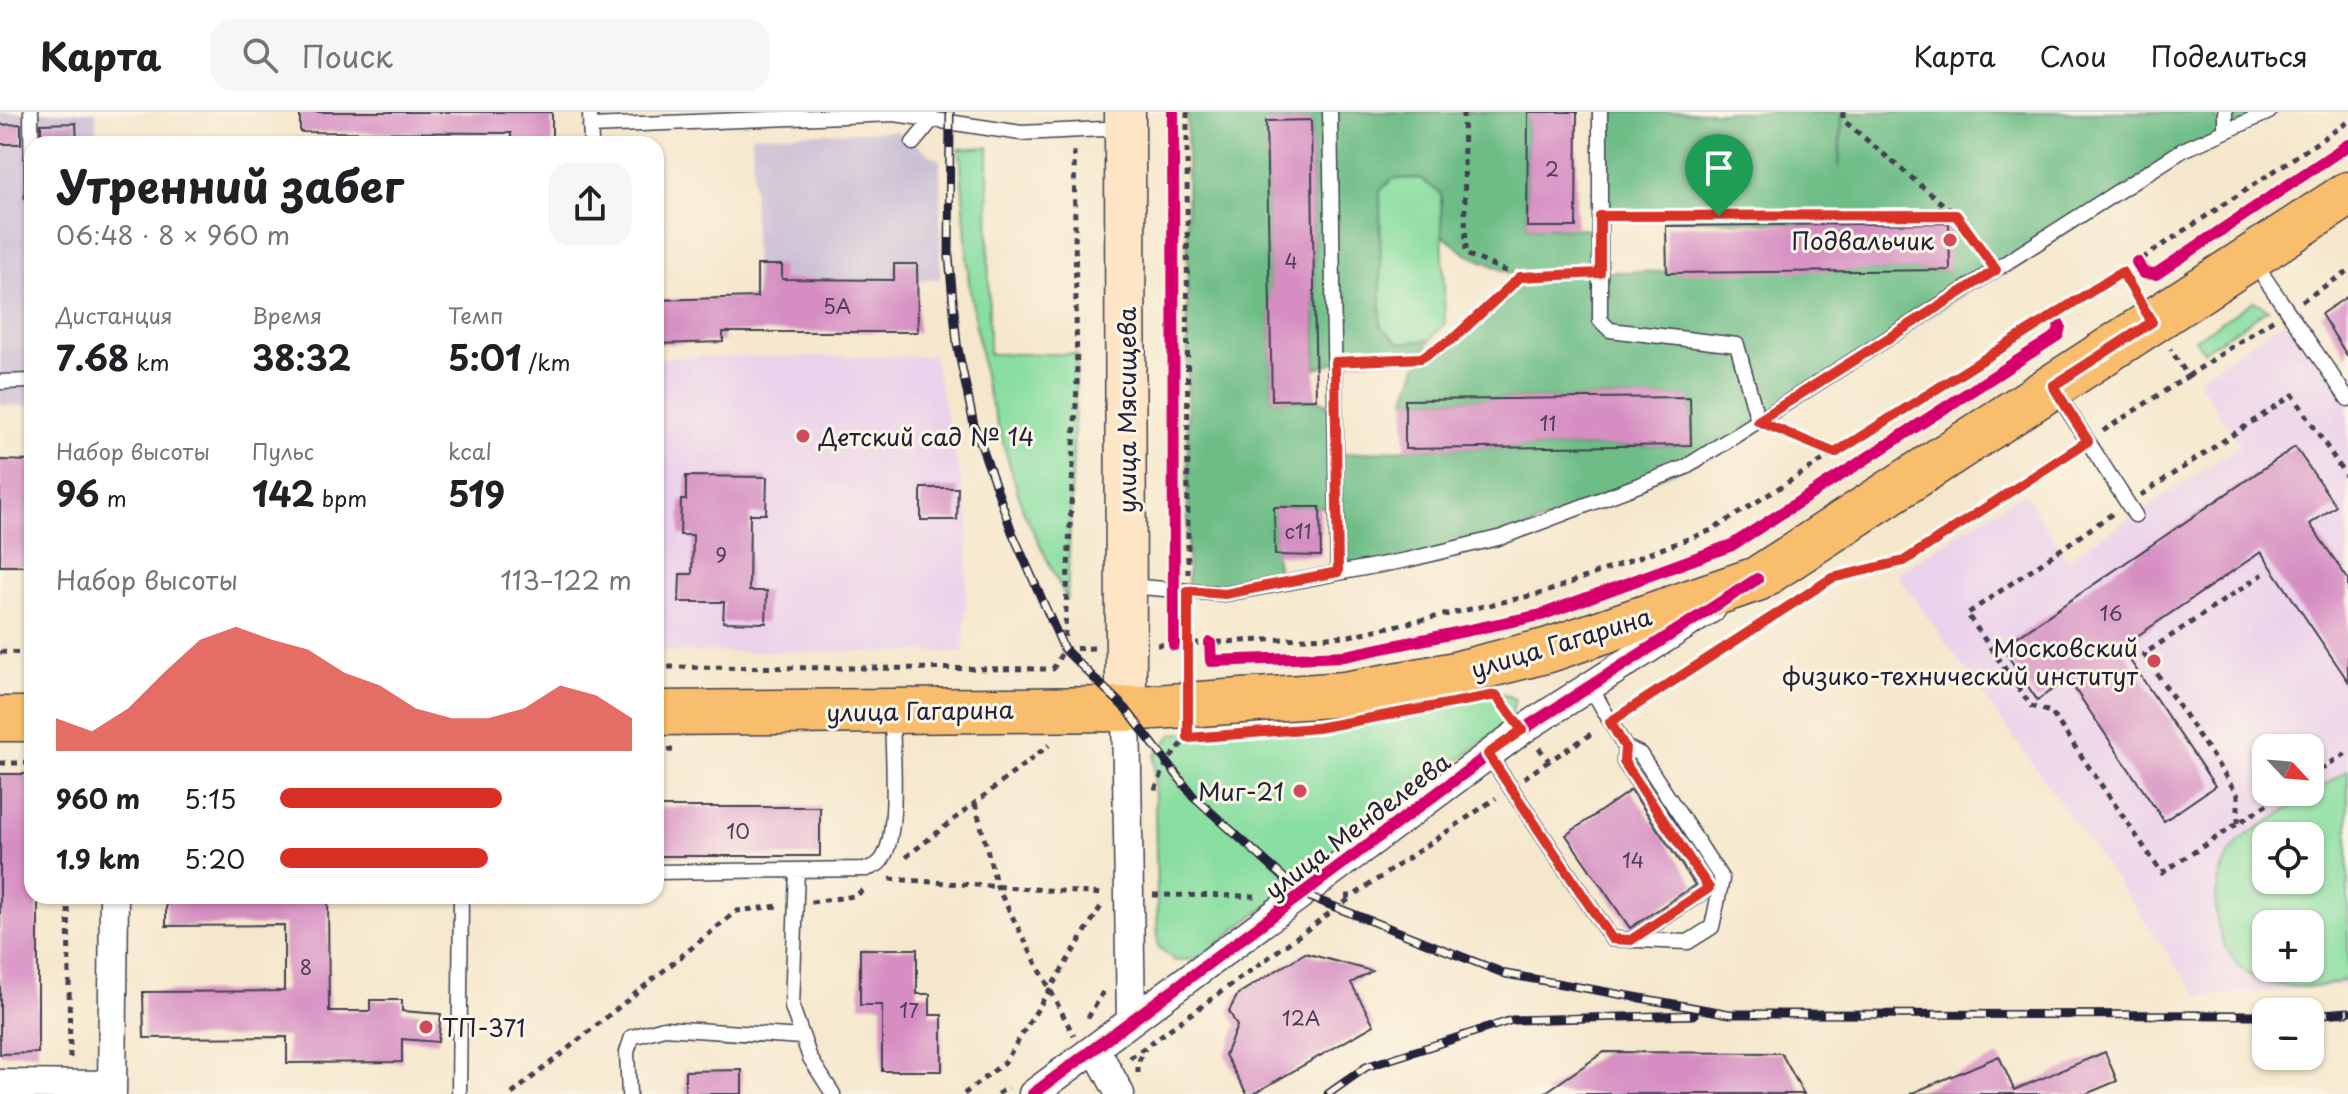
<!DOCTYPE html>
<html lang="ru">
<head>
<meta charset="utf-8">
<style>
	body { margin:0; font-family:"Playpen Sans",sans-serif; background:#f6f6f6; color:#202124; height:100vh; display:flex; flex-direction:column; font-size:30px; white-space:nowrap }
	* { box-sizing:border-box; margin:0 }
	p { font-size:26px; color:#757577 }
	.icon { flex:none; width:44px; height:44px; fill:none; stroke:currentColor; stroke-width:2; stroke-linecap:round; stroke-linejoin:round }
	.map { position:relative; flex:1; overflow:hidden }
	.details { position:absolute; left:24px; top:24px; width:640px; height:768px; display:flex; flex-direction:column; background:#fff; border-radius:24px; box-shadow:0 2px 6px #0004 }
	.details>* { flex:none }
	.needle { width:52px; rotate:116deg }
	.tools { position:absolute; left:2252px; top:622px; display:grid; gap:16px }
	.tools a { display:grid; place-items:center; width:72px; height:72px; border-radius:16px; background:#fff; box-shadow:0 2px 6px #0004; font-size:40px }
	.pin { position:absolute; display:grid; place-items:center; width:68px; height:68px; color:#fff; margin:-82px -34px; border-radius:50% 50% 50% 0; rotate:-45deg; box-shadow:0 0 8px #0007 }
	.pin .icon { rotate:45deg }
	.round { display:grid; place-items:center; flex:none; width:84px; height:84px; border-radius:24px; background:#f6f6f6 }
	.headline { display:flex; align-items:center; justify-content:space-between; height:136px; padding:0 32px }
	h1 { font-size:44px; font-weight:700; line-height:60px }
	.metrics { display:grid; grid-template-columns:repeat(3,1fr); gap:12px; height:136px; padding:8px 32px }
	.metrics div { display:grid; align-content:center }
	.metrics b { font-size:34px; font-weight:700 }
	.metrics small { font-size:22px; font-weight:400 }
	.metrics p { font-size:22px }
	.chart { height:224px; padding:16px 32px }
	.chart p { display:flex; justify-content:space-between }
	.chart svg { width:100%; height:144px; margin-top:8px; fill:#d93025; opacity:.7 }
	ul { padding:0 32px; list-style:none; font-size:26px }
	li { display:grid; grid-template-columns:128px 96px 1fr; align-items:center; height:60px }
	li i { height:20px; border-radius:10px; background:#d93025 }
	header { display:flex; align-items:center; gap:48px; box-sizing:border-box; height:112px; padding:0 40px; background:#fff; border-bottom:2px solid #e0e0e0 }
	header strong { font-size:38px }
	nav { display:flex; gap:44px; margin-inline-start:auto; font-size:28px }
	.search { width:560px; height:72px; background:#f6f6f6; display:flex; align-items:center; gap:20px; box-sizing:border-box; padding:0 28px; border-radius:24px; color:#757577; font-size:30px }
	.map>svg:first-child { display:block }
</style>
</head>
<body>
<header>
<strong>Карта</strong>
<div class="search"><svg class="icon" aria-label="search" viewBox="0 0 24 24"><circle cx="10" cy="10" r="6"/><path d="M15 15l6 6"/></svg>Поиск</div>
<nav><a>Карта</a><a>Слои</a><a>Поделиться</a></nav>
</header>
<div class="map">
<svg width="2348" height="982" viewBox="0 0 2348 982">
	<rect width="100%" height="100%" fill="#fcf5e5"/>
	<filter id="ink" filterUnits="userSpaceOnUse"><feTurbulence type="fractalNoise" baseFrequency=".0125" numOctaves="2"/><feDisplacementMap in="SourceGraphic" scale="16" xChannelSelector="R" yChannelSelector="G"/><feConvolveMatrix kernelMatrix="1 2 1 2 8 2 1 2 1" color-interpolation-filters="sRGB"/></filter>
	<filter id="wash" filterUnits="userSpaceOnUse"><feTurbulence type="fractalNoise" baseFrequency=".006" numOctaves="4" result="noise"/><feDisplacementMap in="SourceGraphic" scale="32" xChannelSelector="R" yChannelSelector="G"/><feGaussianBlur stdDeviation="1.8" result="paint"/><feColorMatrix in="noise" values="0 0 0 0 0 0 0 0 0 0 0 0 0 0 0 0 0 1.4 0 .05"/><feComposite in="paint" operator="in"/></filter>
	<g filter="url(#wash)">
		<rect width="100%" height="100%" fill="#f5e7cc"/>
		<path fill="#ebd1eb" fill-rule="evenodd" d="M2302,197L2348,263V873L2199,885L1897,462L2024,380L2067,447L2240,334L2197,267ZM2266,636H2310V680H2266ZM2266,724H2310V768H2266ZM2266,812H2310V856H2266Z
			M933,244L969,404L964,540H656V245Z"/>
		<path fill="#cbbfd5" d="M0,0H96V32H32V294L0,293Z
			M896,19L940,49V167L918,168V220H756L752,23Z"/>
		<path fill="#88dea1" stroke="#55806e" stroke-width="2" fill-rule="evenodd" d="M988,35L989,242H1077L1067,488L1023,398L985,270L969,172L960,37Z
			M1420,66L1441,82L1445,211L1430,228L1400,231L1381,215L1380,79L1392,67Z
			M2254,189L2268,197L2203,239L2195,227Z
			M1496,579L1515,587L1510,609L1198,846L1175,849L1158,834L1154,644L1173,622L1332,610Z
			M2348,658V866C2321,879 2265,879 2242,857C2209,825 2208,768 2236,733C2244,723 2260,715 2271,708C2296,691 2322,674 2348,658ZM2266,724H2310V768H2266ZM2266,812H2310V856H2266Z"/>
		<path fill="#6ebd87" stroke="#487061" stroke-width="2" fill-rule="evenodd" d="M1187,0H1528L1527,115L1600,118L1601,160L1949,158V112L1835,113L1600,104V0H1841L1839,55L1843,0H2212L2224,18L2225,0H2269L2225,19L1686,355L1502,425L1338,460L1337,395H1275V443L1280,471L1188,479ZM1267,9H1311L1316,257L1335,250L1420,246L1405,288L1690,285L1691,333L1405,337L1337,343L1336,296L1316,287L1272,288ZM1420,66L1441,82L1442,123L1466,142L1519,165L1422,245L1430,228L1400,231L1381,215L1380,79L1392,67Z"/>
		<g id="blocks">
			<path fill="#d68ec2" d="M300,0H552V32H511V21L300,20Z
				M1528,0H1577L1576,115H1527Z
				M1311,8L1316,287L1272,288L1266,9Z
				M76,11L77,32H41V12Z
				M21,12V32H0V13Z
				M1949,111L1950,158L1667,161L1666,114Z
				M894,152H917L918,220H723V230L656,232V188L757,185V153H782V167L894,168Z
				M2348,184V245L2321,202Z
				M1690,285L1691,333L1405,337V288Z
				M2295,335L2336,394L2310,412L2348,467V569L2261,440L2121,535L2215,674L2164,709L2068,567L2037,588L2002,535Z
				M0,348L32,349V454H0Z
				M686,364L767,365L766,402H750L749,479H767L766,511L723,510L724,490H679L680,462H692L693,423H680L681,388H686Z
				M921,376H958L957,408H921Z
				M1274,395H1320L1321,444L1275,443Z
				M0,662H32V784H38V941L0,942Z
				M1631,678L1695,773L1630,816L1566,723Z
				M656,695H820V744H656Z
				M166,784H328L329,899H370V888H402V899L441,902L438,930L402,927V950L287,951V925L144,926L143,880L284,879V813L166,814Z
				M860,837H917V882H930V903H942V959H882V893H860Z
				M1305,841L1372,859L1351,871L1374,913L1253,982H1247L1225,943L1237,914L1229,899L1238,882Z
				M1604,940L1781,941L1804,982H1543Z
				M2105,940L2117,969L2086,982H1910L1999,944L2014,978Z
				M742,958V982H685V959Z"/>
		</g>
	</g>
	<g filter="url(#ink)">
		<use href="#blocks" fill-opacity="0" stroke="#424051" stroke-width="2"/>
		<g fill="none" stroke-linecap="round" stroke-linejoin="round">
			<defs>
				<path id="service" d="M31,0L32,85
					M590,0L591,32
					M1330,0L1338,460
					M1600,0V208L1610,218L1737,233L1758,309
					M2225,0V19
					M590,14L895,2L1021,21L1124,16
					M913,31L932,8
					M2253,149L2348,287
					M0,270L32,269
					M2055,278L2135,403
					M1128,474L1225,482L1407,448L1502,425L1686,355L2183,38L2269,0
					M1590,574L1625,635L1624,650L1709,776L1631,828
					M1488,642L1612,827L1688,830L1712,815L1722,767L1640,642L1625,635
					M797,758L792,895L810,946L833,982
					M656,760L867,757C871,755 876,754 879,751C901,731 892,634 892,603
					M459,982L461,784
					M629,982L627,940L632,925L664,916L802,925"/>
				<path id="minor" d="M1126,597L1131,908
					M1095,936L1120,982
					M0,972L112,973
					M112,982L114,784
					M1033,982L1522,618L1712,496"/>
				<path id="secondary" d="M1125,0L1126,597"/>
				<path id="primary" d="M656,601L1126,597L1345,582L1451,563L1549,538L1757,467L2348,82
					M0,607H32"/>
			</defs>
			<use href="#service" stroke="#424051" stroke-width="17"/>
			<use href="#minor" stroke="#424051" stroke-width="31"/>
			<use href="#secondary" stroke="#424051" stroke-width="43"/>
			<use href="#primary" stroke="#424051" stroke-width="47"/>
			<path stroke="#424051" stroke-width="5" stroke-dasharray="6 6" stroke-linecap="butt" d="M1187,0L1188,463
				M1463,0L1466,142L1520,165
				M1843,0V8L1956,103L1986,144
				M1617,104L1956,103
				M2122,160L2135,181
				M2302,189L2348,159
				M1351,250L1421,246L1454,226L1520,165L1583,162
				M2188,264L2274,207
				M1777,317L1835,340
				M2103,319L2188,264L2170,237
				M2141,383L2293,283L2348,367
				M2112,402L1967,502L2031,594L2051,600L2162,761L2286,680
				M1157,533L1349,524L1543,481L1712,418L2122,160L2348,10
				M1064,537L1095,536
				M0,540L32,541
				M656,555L1053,557L1064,537L1077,272L1074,38
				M1187,559L1188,497
				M1626,599L1832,466L1904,449L2074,338
				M1539,636L1549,649L1594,620
				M656,639L673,638
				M0,651H32
				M2310,664L2348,640
				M1524,666L1549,649
				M1155,678L1167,650L1187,626
				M975,691L997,775L1074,924
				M2238,711V683L2144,542L2263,462
				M906,745L1049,633
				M890,767L1104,782
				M1153,783L1255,784
				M68,784L70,947
				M1345,784H1353L1496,686
				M811,790L855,784L866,776
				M1088,906L1103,880
				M1130,946L1352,785
				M1138,961V951L1145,937
				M512,982L737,799L778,794
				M964,982L1005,950L1103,791
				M998,982L1008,975"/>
			<use href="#service" stroke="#fff" stroke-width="14"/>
			<use href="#minor" stroke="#fff" stroke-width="28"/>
			<use href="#secondary" stroke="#fde5c5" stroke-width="40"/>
			<use href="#primary" stroke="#f9be6d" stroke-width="44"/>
			<defs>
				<path id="rail" d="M950,0L949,145L957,232L974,313L1012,420L1064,537L1126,597L1193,684L1302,782L1506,862L1730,902L2266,903
					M2310,903L2348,900
					M1328,982L1366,955L1512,908L1694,903"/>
			</defs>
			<use href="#rail" stroke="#22223b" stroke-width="9"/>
			<use href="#rail" stroke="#fcf5e5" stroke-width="6" stroke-dasharray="18" stroke-linecap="butt"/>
			<defs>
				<path id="cycleway" d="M1173,0L1174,533
					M2137,150L2143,161L2156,162L2348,33
					M1210,531L1211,549L1345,544L1541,503L1732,433L2058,223L2060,214L2054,203
					M1033,982L1522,618L1757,467"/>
			</defs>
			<use href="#cycleway" stroke="#fcf5e5" stroke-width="17"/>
			<use href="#cycleway" stroke="#d6006c" stroke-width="12"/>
		</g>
	</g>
	<g fill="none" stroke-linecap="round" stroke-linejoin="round" filter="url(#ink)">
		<defs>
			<path id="route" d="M1956,103L1996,158L1758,309L1835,341L2122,160L2152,210L2053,274L2088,329L1904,449L1832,466L1610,610L1625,635L1624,650L1709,776L1631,828L1612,827L1488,642L1522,618L1496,583L1317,616L1188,626V479L1225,482L1338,460L1335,250L1421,246L1454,226L1520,165L1600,161V104Z"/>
		</defs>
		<use href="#route" stroke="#fff" stroke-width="16"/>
		<use href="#route" stroke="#d93025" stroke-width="10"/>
	</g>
	<g fill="#d1495b" stroke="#fcf5e5" stroke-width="3">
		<circle cx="1950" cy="128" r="8"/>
		<circle cx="803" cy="324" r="8"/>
		<circle cx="2154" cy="549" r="8"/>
		<circle cx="1300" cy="679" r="8"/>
		<circle cx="426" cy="915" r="8"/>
	</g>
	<g text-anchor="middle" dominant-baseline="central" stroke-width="6" stroke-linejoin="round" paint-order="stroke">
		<g font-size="20" fill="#4f3d5d">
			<text x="1552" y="57">2</text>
			<text x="1291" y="149">4</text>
			<text x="837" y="194">5А</text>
			<text x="1548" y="311">11</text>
			<text x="1298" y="419">с11</text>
			<text x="721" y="443">9</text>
			<text x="2111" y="501">16</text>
			<text x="738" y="719">10</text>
			<text x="1633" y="748">14</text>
			<text x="306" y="855">8</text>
			<text x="909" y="898">17</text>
			<text x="1301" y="906">12А</text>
		</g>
		<g font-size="24" fill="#22223b" stroke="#fcf5e5" text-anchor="end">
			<text x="1934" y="128">Подвальчик</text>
			<text x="819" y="324" text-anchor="start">Детский сад № 14</text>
			<text x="2138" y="535">Московский<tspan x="2138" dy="28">физико-технический институт</tspan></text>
			<text x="1284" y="679">Миг-21</text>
			<text x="442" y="915" text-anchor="start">ТП-371</text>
		</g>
		<g font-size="24" fill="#22223b" stroke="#fcf5e5">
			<text transform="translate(1126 298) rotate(-90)">улица Мясищева</text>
			<text transform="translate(1561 530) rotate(-17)">улица Гагарина</text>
			<text transform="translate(920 598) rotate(-1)">улица Гагарина</text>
			<text transform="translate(1357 713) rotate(-37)">улица Менделеева</text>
		</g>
	</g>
</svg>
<div class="tools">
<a><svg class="needle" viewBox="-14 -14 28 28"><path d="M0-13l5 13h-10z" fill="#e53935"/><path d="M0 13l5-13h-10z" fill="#757577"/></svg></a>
<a><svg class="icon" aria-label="locate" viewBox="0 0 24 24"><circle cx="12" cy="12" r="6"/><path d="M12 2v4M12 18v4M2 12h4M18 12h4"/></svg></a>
<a>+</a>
<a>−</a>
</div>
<div class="pin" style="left:1719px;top:104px;background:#1e9e55"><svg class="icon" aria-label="arrive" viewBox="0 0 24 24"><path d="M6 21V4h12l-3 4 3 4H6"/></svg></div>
<section class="details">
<div class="headline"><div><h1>Утренний забег</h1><p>06:48 · 8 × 960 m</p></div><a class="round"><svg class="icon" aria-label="share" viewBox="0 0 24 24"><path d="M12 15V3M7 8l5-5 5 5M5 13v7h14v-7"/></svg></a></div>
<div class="metrics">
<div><p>Дистанция</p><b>7.68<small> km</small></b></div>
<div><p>Время</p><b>38:32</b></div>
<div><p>Темп</p><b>5:01<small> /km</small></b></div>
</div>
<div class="metrics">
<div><p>Набор высоты</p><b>96<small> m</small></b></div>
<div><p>Пульс</p><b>142<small> bpm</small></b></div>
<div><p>kcal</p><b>519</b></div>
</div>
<div class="chart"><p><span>Набор высоты</span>113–122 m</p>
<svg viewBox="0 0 160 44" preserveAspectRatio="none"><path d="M0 44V34L10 38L20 31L30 20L40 10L50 6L60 10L70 13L80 20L90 24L100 31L110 34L120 34L130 31L140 24L150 27L160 34V44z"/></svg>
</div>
<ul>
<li><b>960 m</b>5:15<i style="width:63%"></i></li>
<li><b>1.9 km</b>5:20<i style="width:59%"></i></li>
</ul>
</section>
</div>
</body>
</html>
